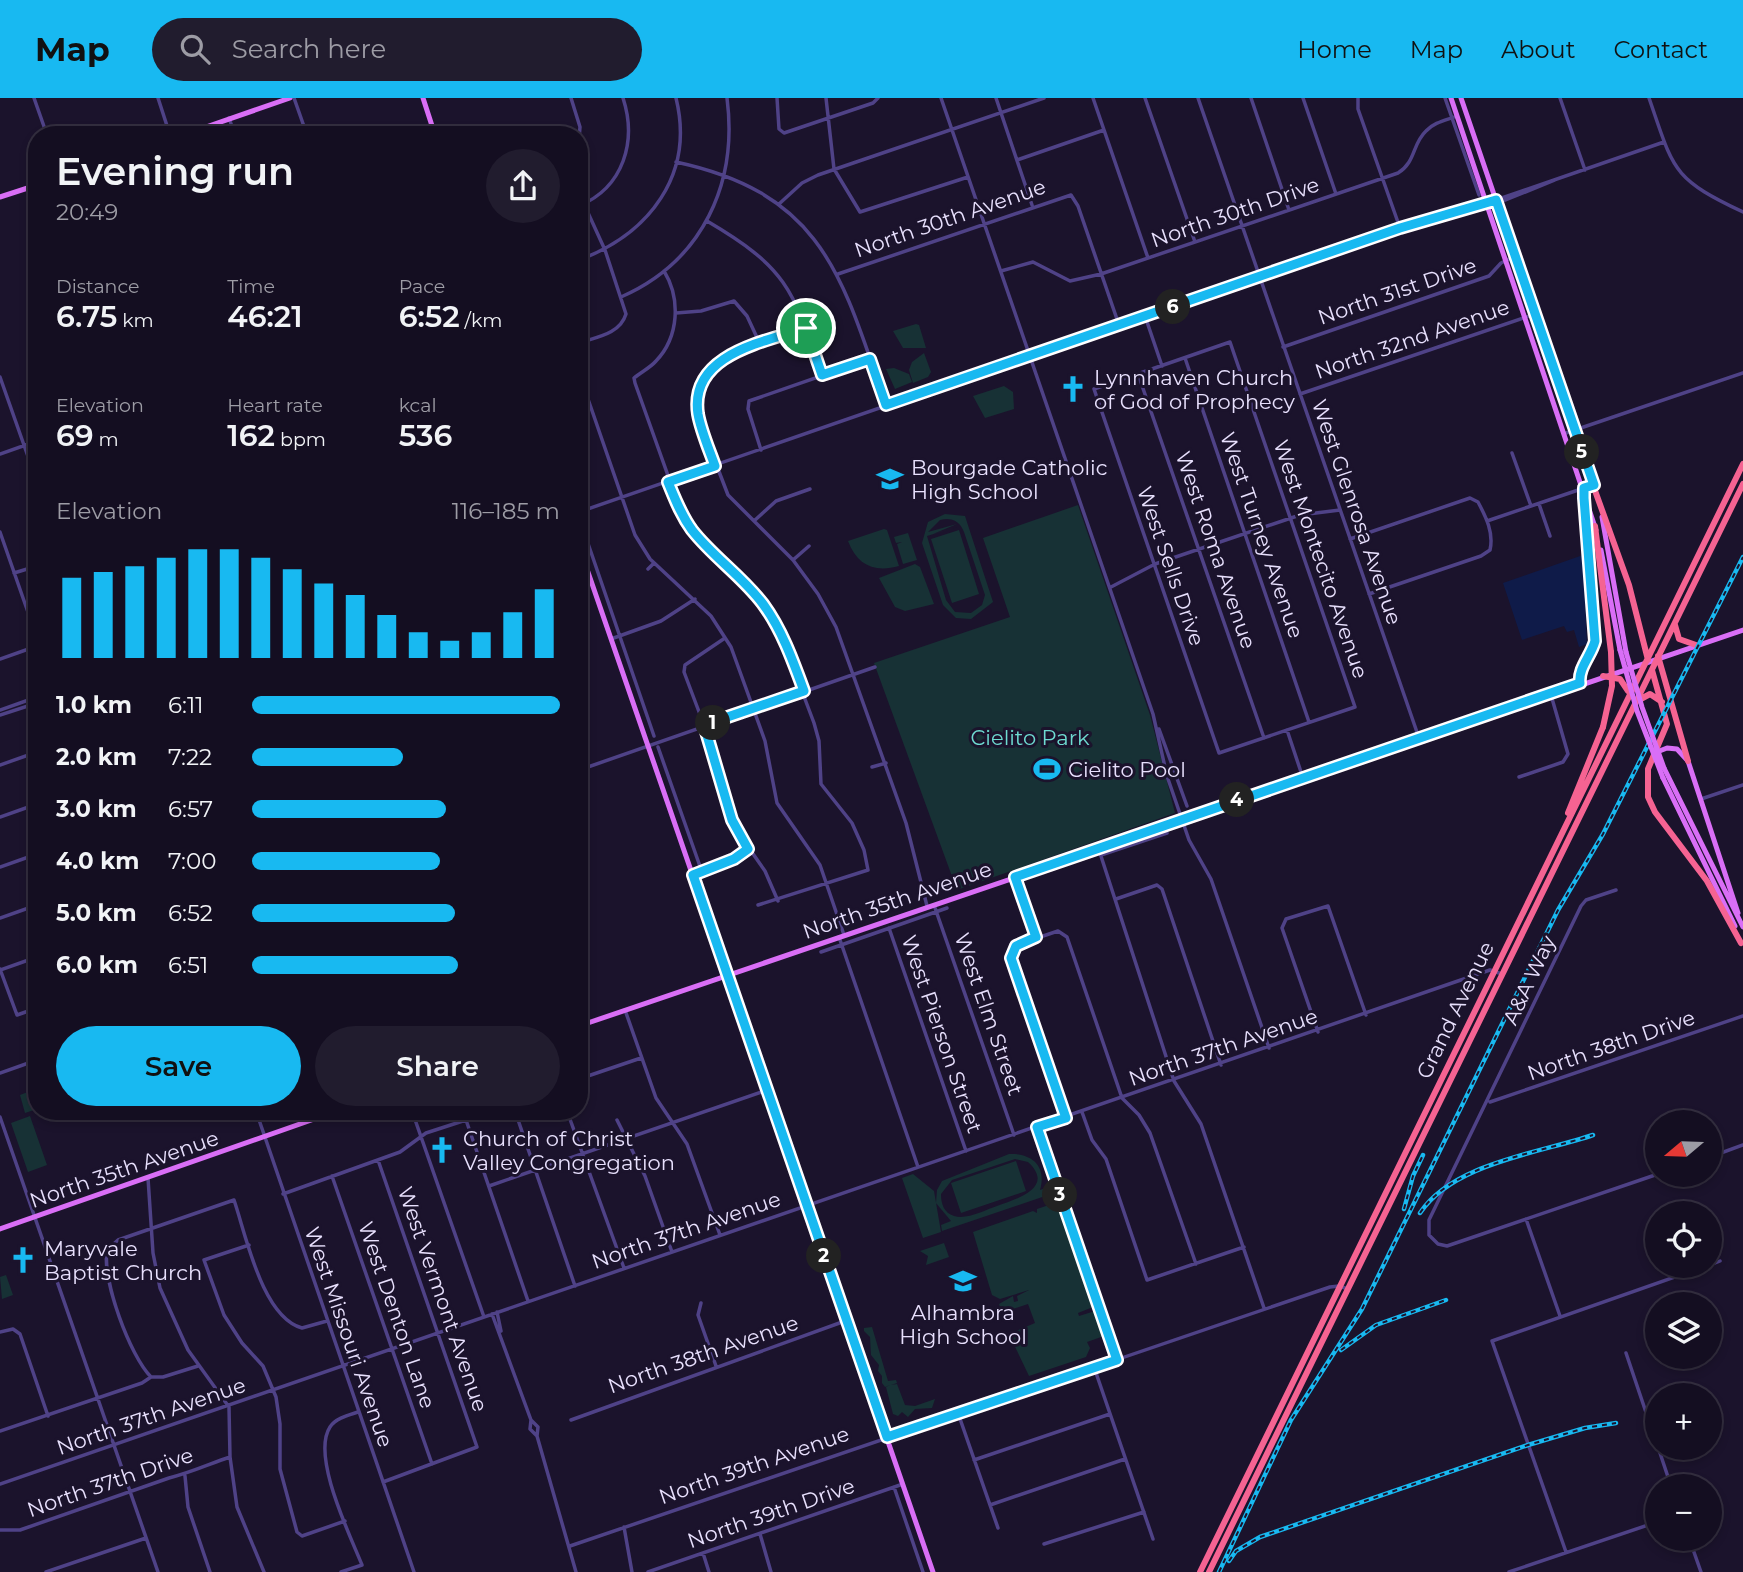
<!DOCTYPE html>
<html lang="en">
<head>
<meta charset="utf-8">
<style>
	body { margin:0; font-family:Montserrat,sans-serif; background:#211c2e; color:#f1f3f6; height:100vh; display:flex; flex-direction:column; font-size:26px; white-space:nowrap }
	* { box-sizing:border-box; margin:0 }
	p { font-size:23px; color:#9d9ca5 }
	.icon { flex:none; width:38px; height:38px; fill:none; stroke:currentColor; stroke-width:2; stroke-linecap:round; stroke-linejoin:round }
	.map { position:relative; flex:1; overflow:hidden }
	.side { position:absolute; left:28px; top:28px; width:560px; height:994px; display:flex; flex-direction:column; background:#140e21; border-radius:28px; box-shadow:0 4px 10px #0003,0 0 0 2px #332e3f }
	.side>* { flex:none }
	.needle { width:46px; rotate:251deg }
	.tools { position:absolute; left:1645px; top:1012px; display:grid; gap:14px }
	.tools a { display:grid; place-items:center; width:77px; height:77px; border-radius:50%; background:#140e21; box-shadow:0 4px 10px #0003,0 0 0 2px #332e3f; font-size:35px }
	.pin { position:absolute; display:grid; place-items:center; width:60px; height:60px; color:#fff; margin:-30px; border:4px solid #fff; border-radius:50%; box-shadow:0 2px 7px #0007 }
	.km { position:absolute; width:35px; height:35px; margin:-18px; border-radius:50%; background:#222; color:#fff; font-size:19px; line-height:35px; text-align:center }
	.round { display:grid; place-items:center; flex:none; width:74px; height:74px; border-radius:37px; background:#211c2e }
	.headline { display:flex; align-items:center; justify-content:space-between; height:119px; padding:0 28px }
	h1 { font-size:38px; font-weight:600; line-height:52px }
	.stats { display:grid; grid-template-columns:repeat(3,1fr); gap:10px; height:119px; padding:7px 28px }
	.stats div { display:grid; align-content:center }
	.stats b { font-size:30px; font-weight:600 }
	.stats small { font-size:19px; font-weight:400 }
	.stats p { font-size:19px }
	.chart { height:196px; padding:14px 28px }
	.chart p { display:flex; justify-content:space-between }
	.chart svg { width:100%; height:126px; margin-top:7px; stroke:#18b9f1; stroke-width:6 }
	.cta { display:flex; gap:14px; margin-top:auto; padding:14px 28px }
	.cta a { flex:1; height:80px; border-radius:42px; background:#18b9f1; color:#111; font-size:28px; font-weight:600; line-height:80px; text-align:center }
	.cta a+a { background:#211c2e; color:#f1f3f6 }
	ul { padding:0 28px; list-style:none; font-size:23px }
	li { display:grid; grid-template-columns:112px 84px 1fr; align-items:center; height:52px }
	li i { height:18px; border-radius:9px; background:#18b9f1 }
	header { display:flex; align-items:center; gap:42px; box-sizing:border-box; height:98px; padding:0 35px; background:#18b9f1; color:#111 }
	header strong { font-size:33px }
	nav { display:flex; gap:38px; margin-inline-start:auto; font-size:24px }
	.search { width:490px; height:63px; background:#211c2e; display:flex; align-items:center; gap:18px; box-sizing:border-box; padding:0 24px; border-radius:38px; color:#9d9ca5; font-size:26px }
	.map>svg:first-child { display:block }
</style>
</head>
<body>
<header>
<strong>Map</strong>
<div class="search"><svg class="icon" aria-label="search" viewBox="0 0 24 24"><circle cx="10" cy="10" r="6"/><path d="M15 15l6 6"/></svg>Search here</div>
<nav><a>Home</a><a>Map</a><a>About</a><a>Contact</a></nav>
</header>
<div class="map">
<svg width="1743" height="1474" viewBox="0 0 1743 1474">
	<rect width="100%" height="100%" fill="#1b132c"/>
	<path fill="#173135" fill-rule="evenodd" d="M916,226L919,227L926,250H903L893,233Z
		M924,255L931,274L928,279L913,285L909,272L912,264Z
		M894,270L909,276L912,284L895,291L886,271Z
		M1004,288L1013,294L1014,311L985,320L973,298Z
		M1078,407L1150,617L1175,715L957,792L874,565L1010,519L983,440Z
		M945,416L965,418L993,504L971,521L956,520L943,507L922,445L928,424ZM940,422C951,419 960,423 964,434L985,497L982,507L971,515L955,514L946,502L927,438L960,428L933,436L957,426L928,434Z
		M884,431L887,432L899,468C874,475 857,467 848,443Z
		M959,432L979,496L952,505L931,441Z
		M908,435L917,462L903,466L897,446L902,444L896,445L894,439Z
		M915,466L920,469L934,506L905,513L895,509L879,480Z
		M33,992L37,1011L25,1015L20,997Z
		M30,1018L47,1067L28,1074L11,1025Z
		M1009,1056C1032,1055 1047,1068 1040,1092L1048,1089L1051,1096L942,1133L941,1127L951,1123L936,1105L937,1092L942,1083ZM1015,1061L1028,1064C1056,1090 1016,1101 997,1108C985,1112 967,1122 954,1118C944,1115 941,1106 941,1096L952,1082Z
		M1016,1063L1026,1093L961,1115L951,1085Z
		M913,1076L934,1093L941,1134L923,1140L902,1080Z
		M1058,1104L1093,1209L1078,1215L1079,1218L1095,1213L1104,1238L1087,1244L1090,1250L1086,1259L1029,1278L1009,1236L1035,1225L1028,1206L1007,1213L1006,1211L1001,1212L999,1206L1013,1198L1014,1204L1018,1203L1017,1198L1029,1192L1000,1201L992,1197L973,1134L1033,1113L1037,1115V1111Z
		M944,1145L949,1159L926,1167L928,1158L920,1153Z
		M6,1177L13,1197L2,1201L0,1179Z
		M872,1229L888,1283L896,1282L897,1285L891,1287L897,1286L905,1307L915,1308L935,1301L932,1310L915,1311L908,1319L902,1314L898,1318L893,1316L886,1289L890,1287L885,1289L882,1285V1278L878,1273L879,1267L871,1257L870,1239L864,1233V1230Z"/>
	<path fill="#0f1b49" d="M1583,457L1587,546L1579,549L1574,532L1567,534L1564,528L1522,542L1503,485Z"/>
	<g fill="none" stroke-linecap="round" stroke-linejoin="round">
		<path stroke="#4f4287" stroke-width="3.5" d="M34,0L47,37
			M158,0L170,37
			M294,0L307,37
			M571,0L580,29L579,41
			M777,0L779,31L784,35L873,5L878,0
			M826,0L834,71L860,114L968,79
			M941,0L1153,616L1167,678L1189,742L1211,781L1269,950
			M996,0L1032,107
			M1093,0L1148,160
			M1145,0L1195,144
			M1198,0L1419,640
			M1251,0L1289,112
			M1303,0L1336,96
			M1358,0V11L1400,130
			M1445,0L1479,97
			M1560,0L1585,72
			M1649,0C1674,72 1671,80 1743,114
			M229,20L235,37
			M1017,62L1104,32
			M676,64C824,96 842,179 886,307
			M1496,102L1664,44
			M779,106L802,85L818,77L1044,0
			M579,108C624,89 637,43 623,0
			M707,123C787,170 793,191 822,277
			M579,162C649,136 695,77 676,0
			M664,173C681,201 679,239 656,263C650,270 641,274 634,280L635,285L681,414L694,434L749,489L780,535L814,625L819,643L821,686L852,725L864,752L868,772L758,807
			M1001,173L1033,164L1070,183L1101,176L1398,75C1416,64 1412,46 1426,33C1434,24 1447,22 1457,18
			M838,176L1071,97L1078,108L1119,227
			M621,199C703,163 738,85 727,0
			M676,215L701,213L734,203L747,218L760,246
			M1145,218L1162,268
			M806,230L738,253L718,264L706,278L700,292V324L728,397L793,462L818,496L836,529L906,725L927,808
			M1230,244L1355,609L1219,655L1094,291Z
			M579,245C597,239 620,236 626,216L605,152L584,106
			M1283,249L1489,178L1501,165L1515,158
			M1185,260L1309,624
			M579,275L635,437L650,461L711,518L731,549L765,643L777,705L820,767L844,837
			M1138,276L1264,640
			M0,279L37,384
			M1300,296L1535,216
			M1566,335L1743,275
			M761,352L748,311L749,303L870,261
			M1512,355L1531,408
			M0,356L37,343
			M1539,406L1550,438
			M579,414L1400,130L1480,104L1503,103L1555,82
			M754,423L776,403L810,391
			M1487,423L1593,387
			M581,425L654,638
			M0,434L37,540
			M1350,441L1470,400L1478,404C1486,419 1494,435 1490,452L1481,458L1369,496
			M793,462L809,448
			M648,471L654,465
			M14,475L37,468
			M1111,489L1155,466L1300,417L1340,412
			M725,540L685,567L684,574L704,627L735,730L765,773L778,803
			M611,541L661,523L695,501
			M0,561L37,548
			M0,612L37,599
			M0,617L37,605
			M1159,631L1187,708
			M1287,632L1303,680
			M658,649L702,774
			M0,667L37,654
			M579,667L586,673L579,678
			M872,669L886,665
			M585,670L875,569
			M1519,679L1563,664L1568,656L1551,597
			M1701,701L1743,687
			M0,719L37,706
			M1099,752L1174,983L1201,1026L1264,1210
			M1101,757L1167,735
			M0,769L37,756
			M694,777L734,761L748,751
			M1015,779L1036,839
			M1616,792L1586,802L1581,808L1429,1122V1137L1438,1146L1447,1148L1658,1076
			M1116,801L1157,787L1162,791L1221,967
			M934,807L1014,1037
			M0,820L37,807
			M889,830L966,1053
			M839,839L918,1069
			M821,854L947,810
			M0,871L17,917L37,910
			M0,872L37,859
			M625,912L656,1000L687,1046L720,1137
			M1318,934L1282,830L1286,821L1328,808L1366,917
			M0,975L37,962
			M579,981L641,960
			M1490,1004L1743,918
			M256,1013L414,1474
			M412,1013L484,1219
			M515,1013L575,1188
			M567,1013L624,1170
			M1082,1014L1092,1042L1106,1061L1147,1182L1244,1149
			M0,1019L158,1474
			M1066,1020L1011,860L1016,847L1058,833L1067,839L1122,1000L1139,1017L1150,1035L1196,1166
			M617,1022L645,1078L672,1154
			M1037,1029L1117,1262
			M1710,1059L1743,1047
			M378,1062L477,1349L383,1384
			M332,1078L432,1366
			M148,1080L153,1155L160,1190L188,1252L229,1309L230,1359L237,1409L264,1474
			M489,1088L767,992
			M283,1096L400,1054L426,1035L466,1022L528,1203
			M1526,1121L1560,1218
			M249,1147L204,1162L224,1217L242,1245L263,1268L276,1299L280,1326V1371L297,1434L302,1438L345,1423
			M99,1151L107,1152
			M107,1152L118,1142L234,1102C246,1137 262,1219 302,1230L327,1223
			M107,1152C102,1182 130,1258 151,1279
			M1710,1167L1720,1163
			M701,1205L698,1217L716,1268
			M497,1214L501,1233
			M492,1216L531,1322L530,1331L537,1338
			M0,1234L13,1231L20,1236L48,1318
			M1626,1255L1657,1347
			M1094,1269L1153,1441
			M958,1315L998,1430
			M531,1322L538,1329L537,1338L576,1474
			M571,1322L845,1223
			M0,1333L142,1285L151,1279H163L198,1268
			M1658,1349L1671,1388
			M974,1362L1110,1316
			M185,1378L188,1409L210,1474
			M0,1386L1455,884L1490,872L1502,876
			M894,1389L923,1474
			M990,1407L1125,1361
			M624,1429L632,1474
			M0,1432H20L169,1380C190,1375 209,1366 230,1359
			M760,1436L771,1474
			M1689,1440L1701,1474
			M1044,1446L1144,1414
			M570,1448L1330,1189L1339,1188L1348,1191
			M1566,1454L1492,1243L1709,1167
			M703,1455L709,1474
			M46,1474L146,1440
			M341,1474L362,1467C350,1437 311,1358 330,1329C336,1320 349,1317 358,1314
			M648,1474L903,1386
			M1509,1474L1657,1424"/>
		<path stroke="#d96ef6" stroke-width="5" d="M423,0L435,37
			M1451,0L1596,432
			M1461,0L1594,389
			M183,37L290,0
			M0,99L37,87
			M1602,419L1626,554
			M579,448L933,1474
			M1601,452L1620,552
			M1580,585C1578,569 1594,554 1595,537L1584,397
			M1657,654L1667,650L1677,651L1688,663L1738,815
			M1664,670L1743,829
			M1663,680L1735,828
			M579,928L1743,532
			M0,1131L337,1013"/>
		<path stroke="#f56392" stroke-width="6" d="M1593,387L1629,487L1648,562
			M1595,428L1611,554
			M1675,527L1679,541L1696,547
			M1658,558L1688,663
			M1652,572L1667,626L1648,671V699L1655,714L1707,783L1741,845
			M1603,578L1620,581L1628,593
			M1639,602L1650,596L1662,604
			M1568,715L1603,629
			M1200,1474L1743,366
			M1209,1474L1743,386"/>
		<defs>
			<path id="rail" d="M1404,1111L1413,1078L1423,1057
				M1420,1115C1453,1065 1540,1055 1593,1037
				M1341,1252L1376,1227L1446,1202
				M1229,1463L1236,1453L1260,1439L1528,1347L1585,1330L1616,1325
				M1219,1474L1291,1322L1362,1211L1558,812L1603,736L1743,459"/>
		</defs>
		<use href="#rail" stroke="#18b9f1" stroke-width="4.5"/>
		<use href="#rail" stroke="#1b132c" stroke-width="2" stroke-dasharray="5" stroke-linecap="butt"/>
		<path stroke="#d96ef6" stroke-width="5" d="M1620,552L1637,613L1663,680
			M1626,554L1642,609L1664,670"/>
		<path stroke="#f56392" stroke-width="6" d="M1603,629L1612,588L1611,554"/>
	</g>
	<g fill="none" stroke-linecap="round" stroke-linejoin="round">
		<defs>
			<path id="route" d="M1496,102L1594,387L1584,390V400L1595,543C1591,558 1578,570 1580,585L1015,779L1036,839L1016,848L1011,860L1066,1020L1037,1029L1117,1262L887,1339L693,777L734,761L748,751L732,722L704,627L804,593C793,563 782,532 763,506C742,478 713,459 692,432C681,417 675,401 668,384L715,368C709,351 701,333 698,316C689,256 764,244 806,230L822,277L870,261L886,307L1400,130Z"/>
		</defs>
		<use href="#route" stroke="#fff" stroke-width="14"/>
		<use href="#route" stroke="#18b9f1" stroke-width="9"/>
	</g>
	<defs>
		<symbol id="church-bare" viewBox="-9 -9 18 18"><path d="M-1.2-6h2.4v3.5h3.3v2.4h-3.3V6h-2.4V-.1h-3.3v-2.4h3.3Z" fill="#18b9f1" stroke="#1b132c" stroke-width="2.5" paint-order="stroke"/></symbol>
		<symbol id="school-bare" viewBox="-9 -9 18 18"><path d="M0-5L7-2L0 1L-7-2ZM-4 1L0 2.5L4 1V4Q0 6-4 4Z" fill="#18b9f1" stroke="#1b132c" stroke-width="2.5" paint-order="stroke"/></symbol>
		<symbol id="stadium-bare" viewBox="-9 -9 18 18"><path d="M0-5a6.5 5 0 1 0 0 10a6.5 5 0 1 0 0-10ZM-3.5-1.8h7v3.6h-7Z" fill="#18b9f1" stroke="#1b132c" stroke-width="2.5" paint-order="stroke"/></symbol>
	</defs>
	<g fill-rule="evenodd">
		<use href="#church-bare" x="1054" y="272" width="38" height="38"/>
		<use href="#school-bare" x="871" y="362" width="38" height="38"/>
		<use href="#stadium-bare" x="1028" y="652" width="38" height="38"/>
		<use href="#church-bare" x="423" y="1033" width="38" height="38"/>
		<use href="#church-bare" x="4" y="1143" width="38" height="38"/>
		<use href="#school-bare" x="944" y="1164" width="38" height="38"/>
	</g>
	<g text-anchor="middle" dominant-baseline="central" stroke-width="6" stroke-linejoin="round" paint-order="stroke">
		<g font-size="21" fill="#e8e0fd" stroke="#1b132c">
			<text transform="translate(1235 114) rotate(-19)">North 30th Drive</text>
			<text transform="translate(950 120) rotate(-19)">North 30th Avenue</text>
			<text transform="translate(1397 193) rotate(-19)">North 31st Drive</text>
			<text transform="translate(1412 241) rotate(-19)">North 32nd Avenue</text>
			<text transform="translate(1357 414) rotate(71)">West Glenrosa Avenue</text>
			<text transform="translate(1262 437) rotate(71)">West Turney Avenue</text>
			<text transform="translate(1216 452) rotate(71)">West Roma Avenue</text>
			<text transform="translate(1321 461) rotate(71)">West Montecito Avenue</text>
			<text transform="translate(1171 468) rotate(71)">West Sells Drive</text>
			<text transform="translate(897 802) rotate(-19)">North 35th Avenue</text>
			<text transform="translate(1529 882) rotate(-65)">A&amp;A Way</text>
			<text transform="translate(1455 912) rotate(-64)">Grand Avenue</text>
			<text transform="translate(989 916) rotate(71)">West Elm Street</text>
			<text transform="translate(942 936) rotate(71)">West Pierson Street</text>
			<text transform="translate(1611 947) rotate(-19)">North 38th Drive</text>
			<text transform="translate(1223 949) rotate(-19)">North 37th Avenue</text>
			<text transform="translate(124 1071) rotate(-19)">North 35th Avenue</text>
			<text transform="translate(686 1132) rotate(-19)">North 37th Avenue</text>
			<text transform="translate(443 1201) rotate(71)">West Vermont Avenue</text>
			<text transform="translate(397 1217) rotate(71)">West Denton Lane</text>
			<text transform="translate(349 1239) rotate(71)">West Missouri Avenue</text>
			<text transform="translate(703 1256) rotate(-19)">North 38th Avenue</text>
			<text transform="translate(151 1318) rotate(-19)">North 37th Avenue</text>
			<text transform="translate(754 1367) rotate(-19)">North 39th Avenue</text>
			<text transform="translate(110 1384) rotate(-19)">North 37th Drive</text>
			<text transform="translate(771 1415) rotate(-19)">North 39th Drive</text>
		</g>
		<g font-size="21" fill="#e8e0fd" stroke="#1b132c" text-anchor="start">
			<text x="1094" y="279">Lynnhaven Church<tspan x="1094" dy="24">of God of Prophecy</tspan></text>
			<text x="911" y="369">Bourgade Catholic<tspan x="911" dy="24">High School</tspan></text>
			<text x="1068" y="671">Cielito Pool</text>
			<text x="463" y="1040">Church of Christ<tspan x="463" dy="24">Valley Congregation</tspan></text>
			<text x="44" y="1150">Maryvale<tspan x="44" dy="24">Baptist Church</tspan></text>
			<text x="963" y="1214" text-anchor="middle">Alhambra<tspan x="963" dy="24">High School</tspan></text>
		</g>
		<g font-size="21" fill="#6edbd1" stroke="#1b132c">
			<text x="1030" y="639">Cielito Park</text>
		</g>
	</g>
</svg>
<div class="tools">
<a><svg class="needle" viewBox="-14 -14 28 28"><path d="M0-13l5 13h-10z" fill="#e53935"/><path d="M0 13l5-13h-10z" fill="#9d9ca5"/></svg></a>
<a><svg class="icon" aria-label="locate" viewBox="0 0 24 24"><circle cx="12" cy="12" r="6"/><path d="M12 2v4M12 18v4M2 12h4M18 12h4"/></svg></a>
<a><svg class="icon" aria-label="layers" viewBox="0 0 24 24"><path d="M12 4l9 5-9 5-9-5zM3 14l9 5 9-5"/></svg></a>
<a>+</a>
<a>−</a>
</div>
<div class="pin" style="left:806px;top:230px;background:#1e9e55"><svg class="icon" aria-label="arrive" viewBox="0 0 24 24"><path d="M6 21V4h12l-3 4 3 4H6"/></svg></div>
<b class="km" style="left:713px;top:625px">1</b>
<b class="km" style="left:824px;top:1158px">2</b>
<b class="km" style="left:1060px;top:1097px">3</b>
<b class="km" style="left:1237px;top:702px">4</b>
<b class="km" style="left:1582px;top:354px">5</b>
<b class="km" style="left:1173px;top:209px">6</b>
<section class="side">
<div class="headline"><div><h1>Evening run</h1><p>20:49</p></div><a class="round"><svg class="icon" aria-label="share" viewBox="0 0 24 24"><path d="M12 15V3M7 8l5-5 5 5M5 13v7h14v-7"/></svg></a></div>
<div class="stats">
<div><p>Distance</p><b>6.75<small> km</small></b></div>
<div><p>Time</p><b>46:21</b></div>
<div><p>Pace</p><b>6:52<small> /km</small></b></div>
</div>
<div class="stats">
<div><p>Elevation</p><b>69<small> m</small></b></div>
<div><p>Heart rate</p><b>162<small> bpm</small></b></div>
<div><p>kcal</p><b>536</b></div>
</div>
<div class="chart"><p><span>Elevation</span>116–185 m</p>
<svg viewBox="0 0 160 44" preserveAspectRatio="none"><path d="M5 44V16M15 44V14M25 44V12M35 44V9M45 44V6M55 44V6M65 44V9M75 44V13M85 44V18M95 44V22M105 44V29M115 44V35M125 44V38M135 44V35M145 44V28M155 44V20"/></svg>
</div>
<ul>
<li><b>1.0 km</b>6:11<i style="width:100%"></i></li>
<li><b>2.0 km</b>7:22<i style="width:49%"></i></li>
<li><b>3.0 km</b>6:57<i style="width:63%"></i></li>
<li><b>4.0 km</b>7:00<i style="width:61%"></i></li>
<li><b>5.0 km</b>6:52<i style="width:66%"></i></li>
<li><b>6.0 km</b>6:51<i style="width:67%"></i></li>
</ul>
<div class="cta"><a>Save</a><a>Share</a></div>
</section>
</div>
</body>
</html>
